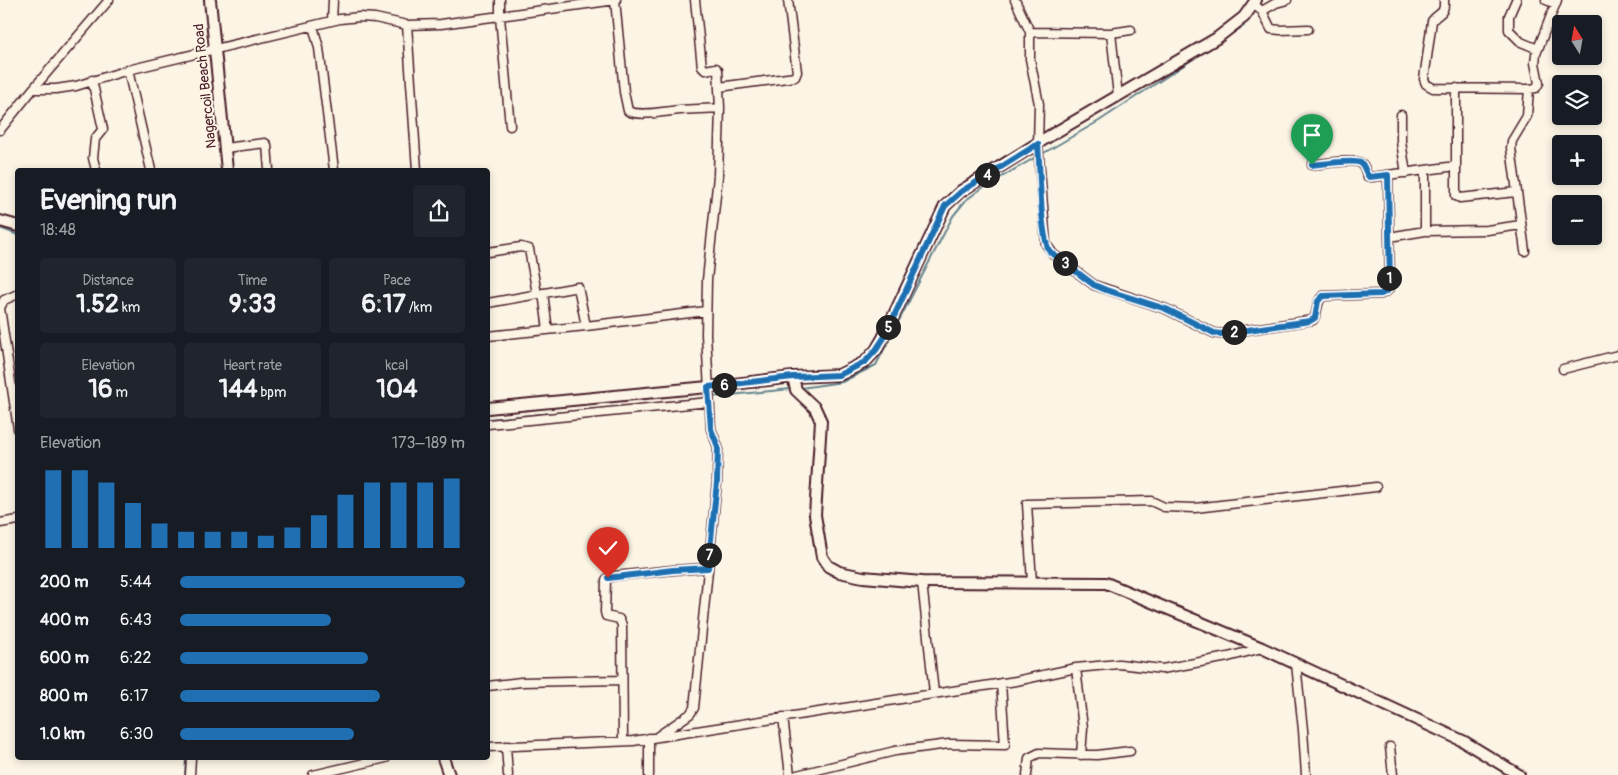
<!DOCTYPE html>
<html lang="en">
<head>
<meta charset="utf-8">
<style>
	body { margin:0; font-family:Pangolin,sans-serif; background:#20242c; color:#f1f3f6; height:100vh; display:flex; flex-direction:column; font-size:19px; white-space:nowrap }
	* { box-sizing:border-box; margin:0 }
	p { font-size:16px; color:#9ea1a6 }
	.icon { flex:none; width:28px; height:28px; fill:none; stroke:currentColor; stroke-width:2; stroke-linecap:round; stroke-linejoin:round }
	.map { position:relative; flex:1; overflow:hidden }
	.sheet { position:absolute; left:15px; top:168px; width:475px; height:592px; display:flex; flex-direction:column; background:#171b24; border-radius:5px; box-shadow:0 2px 8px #0003 }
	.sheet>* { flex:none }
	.needle { width:32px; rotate:349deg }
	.controls { position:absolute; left:1552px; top:15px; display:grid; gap:10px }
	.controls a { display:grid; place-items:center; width:50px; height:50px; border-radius:5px; background:#171b24; box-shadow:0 2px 8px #0003; font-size:25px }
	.pin { position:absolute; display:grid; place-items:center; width:42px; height:42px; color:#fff; margin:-51px -21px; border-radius:50% 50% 50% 0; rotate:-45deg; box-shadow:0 0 5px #0007 }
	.pin .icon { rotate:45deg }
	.km { position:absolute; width:25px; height:25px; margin:-12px; border-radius:50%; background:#222; color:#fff; font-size:14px; line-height:25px; text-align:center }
	.round { display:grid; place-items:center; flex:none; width:52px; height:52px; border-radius:5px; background:#20242c }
	.headline { display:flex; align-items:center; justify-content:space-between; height:85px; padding:0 25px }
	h1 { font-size:28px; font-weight:700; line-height:38px }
	.figures { display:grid; grid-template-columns:repeat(3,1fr); gap:8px; height:85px; padding:5px 25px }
	.figures div { display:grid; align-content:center; border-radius:5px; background:#20242c; text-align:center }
	.figures b { font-size:25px; font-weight:700 }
	.figures small { font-size:14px; font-weight:400 }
	.figures p { font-size:14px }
	.chart { height:140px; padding:10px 25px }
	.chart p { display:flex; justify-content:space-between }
	.chart svg { width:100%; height:90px; margin-top:5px; stroke:#1f6fb2; stroke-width:6 }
	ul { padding:0 25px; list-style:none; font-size:16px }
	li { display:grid; grid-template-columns:80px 60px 1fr; align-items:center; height:38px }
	li i { height:12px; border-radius:6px; background:#1f6fb2 }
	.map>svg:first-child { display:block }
</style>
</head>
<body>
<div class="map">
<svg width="1618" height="775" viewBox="0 0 1618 775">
	<rect width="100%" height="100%" fill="#fcf5e5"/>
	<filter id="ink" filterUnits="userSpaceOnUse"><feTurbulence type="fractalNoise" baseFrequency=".02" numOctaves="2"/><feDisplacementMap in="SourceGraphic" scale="10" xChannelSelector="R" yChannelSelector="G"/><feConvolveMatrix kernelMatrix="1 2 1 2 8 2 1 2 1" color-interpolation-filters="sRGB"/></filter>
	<g filter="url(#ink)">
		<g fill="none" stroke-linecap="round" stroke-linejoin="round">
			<path stroke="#65848f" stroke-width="2" d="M1226,37L1244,26
				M1042,154L1099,121L1210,48
				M0,228L18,235
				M801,388L842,382L876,365L953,216L966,200L981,189L1036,157
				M711,397L791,389
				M622,407L707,398
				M488,419L610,408
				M185,775L186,758"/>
			<defs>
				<path id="street" d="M500,0V17L510,126
					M615,0L624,92L628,111C640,117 666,111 680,110C693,109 706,109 720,108
					M1015,0L1030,32V59L1039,104L1038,144L1046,244L1053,254L1094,285L1166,309L1214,333L1220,334L1313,320C1319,312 1315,302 1323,296L1381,294L1387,291L1390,287L1388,175
					M1444,0C1445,16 1439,11 1432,21L1424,79L1426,84L1433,88L1529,89L1536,88L1539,83L1535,63L1536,54L1557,0
					M1516,0L1509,16V30L1521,42L1538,49
					M1546,0L1556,4
					M1253,4L1262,11L1271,29L1280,30L1308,29
					M1262,11L1276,3L1287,0
					M332,21L333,0
					M407,25L417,170
					M313,26L319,48L334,170
					M1030,32L1111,33L1131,30
					M1111,33L1118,96
					M128,70L151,170
					M92,80L103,129L95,139L93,158L96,170
					M719,87L795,77L797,72L788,0
					M1456,88V196L1460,198L1516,192
					M33,89L109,0
					M1401,115V142L1406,173
					M0,130L33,89H56L76,86L128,70L340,19L360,17L375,18L407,25L441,24L616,0
					M225,148L265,143L267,145L269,170
					M1312,165C1322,164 1355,158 1362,164C1365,167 1366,172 1367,176L1372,177L1456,166
					M1425,170V231
					M1389,237L1425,231L1487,230L1521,225
					M1525,251L1511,148L1512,141L1527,116L1529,89
					M488,252L521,247L529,249L537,294
					M543,293L548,330
					M18,294L4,300L0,308L18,429
					M488,303L578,287L586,326
					M488,336L586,326L706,311
					M1563,369L1618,355
					M488,424L709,402
					M0,523L18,520
					M922,582L934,693
					M1032,582L1027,504L1151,501L1164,507L1195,508L1376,487
					M1296,664L1303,730L1306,775
					M1076,668L1083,728L1081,755
					M488,686L521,682L621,680
					M783,717L790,775
					M658,736L690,714L694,708L717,482L718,447L711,429L706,334L707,280L718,176L720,108L718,70L716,68L705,70L702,67L695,0
					M649,738V775
					M623,741L622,625L619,619L606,616L605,612L606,580L608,578L615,576L673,570L708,568
					M506,746L508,775
					M488,747L633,741L1016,681L1076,668L1108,665L1119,664L1162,669L1228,657L1262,648
					M1390,747L1393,775
					M190,775L191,758
					M313,775L386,758
					M797,775L895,751L949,744L1005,745L1001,683
					M1027,775L1029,758L1039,753L1097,755L1130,751"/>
				<path id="secondary" d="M210,0L227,170
					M0,221L18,226
					M793,377L796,390L815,408L821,421L815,515L822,557L828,566L839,572L863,577L922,582L1106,583L1262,648L1463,741L1519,775
					M488,408L708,387L793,377L839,375L865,362L876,350L883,338L945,206L961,191L1051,135L1217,38L1244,17L1256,0
					M443,758L449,775"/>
			</defs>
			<use href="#street" stroke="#4a1f2b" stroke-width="11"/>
			<use href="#secondary" stroke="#4a1f2b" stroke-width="14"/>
			<use href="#street" stroke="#fcf5e5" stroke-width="8"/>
			<use href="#secondary" stroke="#fcf5e5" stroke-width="10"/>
		</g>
	</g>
	<g fill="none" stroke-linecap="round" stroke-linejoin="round" filter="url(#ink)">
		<defs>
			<path id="route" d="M608,578L673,570L708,568L717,482L718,447L711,429L708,387L793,377L839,375L865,362L876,350L884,338L945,206L962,191L1038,144C1040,166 1040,237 1050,252L1094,285L1106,290L1166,309L1214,333L1220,334L1310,321L1315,318L1318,301L1323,296L1381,294L1387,291L1390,287L1388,175L1369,177C1365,173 1365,166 1361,163C1353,159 1322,164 1312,165"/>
		</defs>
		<use href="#route" stroke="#fff" stroke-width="10"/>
		<use href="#route" stroke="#1f6fb2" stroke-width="6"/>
	</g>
	<g text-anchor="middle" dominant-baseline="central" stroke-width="4" stroke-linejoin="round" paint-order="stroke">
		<g font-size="14" fill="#4a1f2b" stroke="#fcf5e5">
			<text transform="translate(205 86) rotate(-96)">Nagercoil Beach Road</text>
		</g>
	</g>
</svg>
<div class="controls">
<a><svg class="needle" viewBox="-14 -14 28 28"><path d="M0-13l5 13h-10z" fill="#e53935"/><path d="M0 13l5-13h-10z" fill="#9ea1a6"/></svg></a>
<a><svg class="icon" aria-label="layers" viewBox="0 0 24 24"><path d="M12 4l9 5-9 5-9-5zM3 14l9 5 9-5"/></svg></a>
<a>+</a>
<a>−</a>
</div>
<div class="pin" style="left:1312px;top:165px;background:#1e9e55"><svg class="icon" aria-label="arrive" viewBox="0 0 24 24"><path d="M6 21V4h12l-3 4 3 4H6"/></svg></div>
<div class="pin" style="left:608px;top:578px;background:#d93025"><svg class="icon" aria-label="check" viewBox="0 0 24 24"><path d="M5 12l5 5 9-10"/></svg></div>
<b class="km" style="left:1389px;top:278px">1</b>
<b class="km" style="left:1234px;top:332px">2</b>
<b class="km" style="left:1065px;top:263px">3</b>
<b class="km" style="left:987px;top:175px">4</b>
<b class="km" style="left:888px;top:327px">5</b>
<b class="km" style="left:724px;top:385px">6</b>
<b class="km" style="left:709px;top:555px">7</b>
<section class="sheet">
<div class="headline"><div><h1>Evening run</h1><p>18:48</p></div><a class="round"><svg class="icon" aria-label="share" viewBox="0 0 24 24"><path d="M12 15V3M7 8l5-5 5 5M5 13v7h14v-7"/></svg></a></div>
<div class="figures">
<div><p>Distance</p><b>1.52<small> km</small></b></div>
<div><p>Time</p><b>9:33</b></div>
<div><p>Pace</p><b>6:17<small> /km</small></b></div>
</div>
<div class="figures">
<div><p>Elevation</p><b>16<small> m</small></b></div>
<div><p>Heart rate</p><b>144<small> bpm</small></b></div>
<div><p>kcal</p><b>104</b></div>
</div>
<div class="chart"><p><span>Elevation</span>173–189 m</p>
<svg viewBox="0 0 160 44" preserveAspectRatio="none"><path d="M5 44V6M15 44V6M25 44V12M35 44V22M45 44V32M55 44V36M65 44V36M75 44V36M85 44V38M95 44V34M105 44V28M115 44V18M125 44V12M135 44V12M145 44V12M155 44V10"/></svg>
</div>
<ul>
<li><b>200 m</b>5:44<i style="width:100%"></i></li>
<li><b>400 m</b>6:43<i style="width:53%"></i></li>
<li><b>600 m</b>6:22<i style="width:66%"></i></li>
<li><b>800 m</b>6:17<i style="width:70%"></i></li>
<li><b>1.0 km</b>6:30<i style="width:61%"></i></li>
</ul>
</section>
</div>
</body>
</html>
